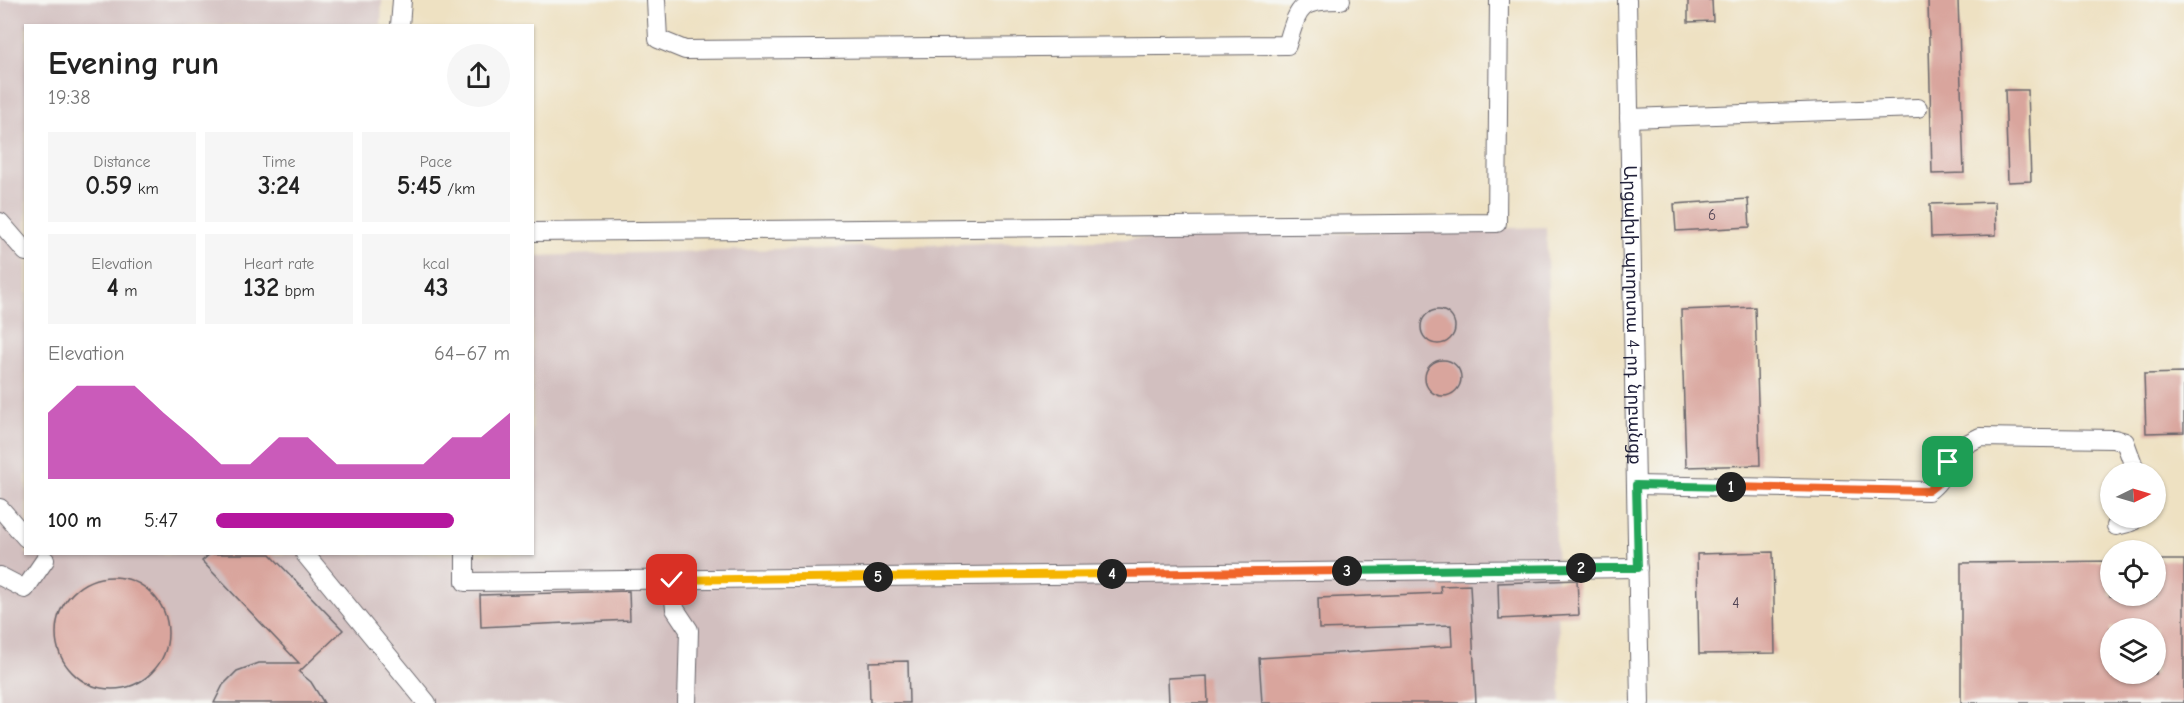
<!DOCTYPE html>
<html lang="en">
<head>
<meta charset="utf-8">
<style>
	body { margin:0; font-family:"Comic Neue","Noto Sans Armenian",sans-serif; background:#f6f6f6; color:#222; height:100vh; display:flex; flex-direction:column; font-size:22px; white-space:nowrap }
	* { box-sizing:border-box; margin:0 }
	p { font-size:20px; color:#767676 }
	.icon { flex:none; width:33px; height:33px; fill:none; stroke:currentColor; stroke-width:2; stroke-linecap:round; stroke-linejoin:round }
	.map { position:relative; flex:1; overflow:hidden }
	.details { position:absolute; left:24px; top:24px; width:510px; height:531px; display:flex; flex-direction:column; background:#fff; border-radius:0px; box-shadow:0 2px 4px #0004 }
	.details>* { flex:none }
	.needle { width:39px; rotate:85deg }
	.tools { position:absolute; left:2100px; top:462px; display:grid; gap:12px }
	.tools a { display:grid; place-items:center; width:66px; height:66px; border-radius:50%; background:#fff; box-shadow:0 2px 4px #0004; font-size:30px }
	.pin { position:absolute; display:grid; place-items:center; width:51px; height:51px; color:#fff; margin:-26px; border-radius:12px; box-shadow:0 3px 9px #0006 }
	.km { position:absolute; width:30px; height:30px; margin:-15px; border-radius:50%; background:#222; color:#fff; font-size:16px; line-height:30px; text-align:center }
	.round { display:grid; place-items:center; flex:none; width:63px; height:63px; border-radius:32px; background:#f6f6f6 }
	.summary { display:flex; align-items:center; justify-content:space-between; height:102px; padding:0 24px }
	h1 { font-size:33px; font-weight:600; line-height:45px }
	.metrics { display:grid; grid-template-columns:repeat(3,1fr); gap:9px; height:102px; padding:6px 24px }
	.metrics div { display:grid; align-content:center; border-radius:0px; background:#f6f6f6; text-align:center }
	.metrics b { font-size:26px; font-weight:600 }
	.metrics small { font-size:16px; font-weight:400 }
	.metrics p { font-size:16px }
	.chart { height:168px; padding:12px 24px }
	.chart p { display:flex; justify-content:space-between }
	.chart svg { width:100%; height:108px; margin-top:6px; fill:#b5179e; opacity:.7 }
	ul { padding:0 24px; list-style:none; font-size:20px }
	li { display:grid; grid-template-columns:96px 72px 1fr; align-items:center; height:45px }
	li i { height:15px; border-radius:8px; background:#b5179e }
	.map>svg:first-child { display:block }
</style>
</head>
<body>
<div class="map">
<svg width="2184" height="703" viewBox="0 0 2184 703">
	<rect width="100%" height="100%" fill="#f6f6f2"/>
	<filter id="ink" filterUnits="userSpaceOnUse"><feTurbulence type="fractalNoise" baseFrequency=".0167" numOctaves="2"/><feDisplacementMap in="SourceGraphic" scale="12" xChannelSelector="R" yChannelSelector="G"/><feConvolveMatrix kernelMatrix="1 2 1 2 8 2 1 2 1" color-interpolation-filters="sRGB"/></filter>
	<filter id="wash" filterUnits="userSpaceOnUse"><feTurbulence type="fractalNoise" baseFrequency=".008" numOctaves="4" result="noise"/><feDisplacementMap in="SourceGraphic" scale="24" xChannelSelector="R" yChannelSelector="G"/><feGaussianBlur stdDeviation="1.35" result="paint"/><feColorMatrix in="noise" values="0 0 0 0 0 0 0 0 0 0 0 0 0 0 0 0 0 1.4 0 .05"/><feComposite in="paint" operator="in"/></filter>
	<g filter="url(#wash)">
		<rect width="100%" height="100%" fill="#eee1c2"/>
		<path fill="#d2bfbf" d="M0,0H382L381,25L26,26V554H532L533,256L1546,227L1561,703H0Z"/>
		<g id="blocks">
			<path fill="#d9a59d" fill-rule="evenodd" d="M1688,0H1712L1713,21L1688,22Z
				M1928,0H1958L1964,173L1932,174Z
				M2005,90H2028L2031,181L2008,182Z
				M1748,199L1750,227L1676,231L1674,204Z
				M1995,202L1996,235L1931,237L1930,204Z
				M1755,307L1760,465L1686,467L1681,310Z
				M1421 327a17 17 0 1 1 34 0a17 17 0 1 1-34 0Z
				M1425 378a18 18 0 1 1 36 0a18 18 0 1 1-36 0Z
				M2184,373V432L2146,433L2144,374Z
				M1773,552L1775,653L1699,654L1697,554Z
				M210,554H270L343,630L299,672L311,682L324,703H214L223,685L237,671L259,663H299L202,561Z
				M2156,560H2184V703H1961V563L2110,561V596H2156ZM2110,628H2156V674H2110Z
				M56 633a56 56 0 1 1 112 0a56 56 0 1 1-112 0Z
				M1577,580L1579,615L1499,619L1498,583Z
				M1470,585L1476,703H1262L1259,658L1452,646L1451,625L1319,629L1318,598L1441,593L1440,586Z
				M629,591L630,620L481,627L480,595Z
				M908,661L909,703H870L869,662Z
				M1207,676L1208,703H1169L1168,678Z"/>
		</g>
	</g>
	<g filter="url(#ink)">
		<use href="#blocks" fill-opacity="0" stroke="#69656a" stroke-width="1.5"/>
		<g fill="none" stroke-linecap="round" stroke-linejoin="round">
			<defs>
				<g id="minor">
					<path d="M656,0L658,39L685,50L1287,45C1299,7 1298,0 1341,0"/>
					<path id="s1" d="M1627,0L1640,703"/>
					<path d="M400,26L402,0"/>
					<path d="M1629,118L1918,108"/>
					<path d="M0,222L26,252"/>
					<path d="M532,232L1497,223L1499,0"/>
					<path d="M1636,485L1928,491C1945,478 1939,474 1949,460C1958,448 1968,443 1980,437L2114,439L2125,442L2136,472"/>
					<path d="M0,508L26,538"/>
					<path d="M2116,526L2132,522L2136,518"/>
					<path d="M305,554L427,703"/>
					<path d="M465,554V582L1638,568"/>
					<path d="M0,576L25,589L45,560"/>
					<path d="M672,580L675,609L689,630L687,703"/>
				</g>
			</defs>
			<use href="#minor" stroke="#69656a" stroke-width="20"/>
			<use href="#minor" stroke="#fff" stroke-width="18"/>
		</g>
	</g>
	<g fill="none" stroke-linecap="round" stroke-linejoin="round" filter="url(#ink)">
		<defs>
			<path id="split-1" d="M1731,487L1928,491L1941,481L1948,462"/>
			<path id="split-2" d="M1581,568H1638L1636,485L1731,487"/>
			<path id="split-3" d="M1347,571L1581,568"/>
			<path id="split-4" d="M1112,574L1347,571"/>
			<path id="split-5" d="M878,577L1112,574"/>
			<path id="split-6" d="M672,580L878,577"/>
		</defs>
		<use href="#split-1" stroke="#fff" stroke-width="12"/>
		<use href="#split-2" stroke="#fff" stroke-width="12"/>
		<use href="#split-3" stroke="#fff" stroke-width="12"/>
		<use href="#split-4" stroke="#fff" stroke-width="12"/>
		<use href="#split-5" stroke="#fff" stroke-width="12"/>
		<use href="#split-6" stroke="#fff" stroke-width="12"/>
		<use href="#split-1" stroke="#f0652b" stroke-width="8"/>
		<use href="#split-2" stroke="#22a559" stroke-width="8"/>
		<use href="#split-3" stroke="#22a559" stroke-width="8"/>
		<use href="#split-4" stroke="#f0652b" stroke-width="8"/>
		<use href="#split-5" stroke="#f5b400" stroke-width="8"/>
		<use href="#split-6" stroke="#f5b400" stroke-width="8"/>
	</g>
	<g text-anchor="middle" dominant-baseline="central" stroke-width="4.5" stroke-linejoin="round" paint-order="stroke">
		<g font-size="15" fill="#504354">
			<text x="1712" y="215">6</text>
			<text x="1736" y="603">4</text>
		</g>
		<g font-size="18" fill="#22223b" stroke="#f6f6f2">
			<text stroke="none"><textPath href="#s1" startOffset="315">Արցախի պողոտա 4-րդ նրբանցք</textPath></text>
		</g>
	</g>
</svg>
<div class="tools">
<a><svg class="needle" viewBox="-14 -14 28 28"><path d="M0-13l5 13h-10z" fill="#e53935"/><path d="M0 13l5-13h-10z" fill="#767676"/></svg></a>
<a><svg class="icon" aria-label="locate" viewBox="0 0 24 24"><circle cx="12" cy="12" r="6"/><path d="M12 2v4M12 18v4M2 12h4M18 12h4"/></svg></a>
<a><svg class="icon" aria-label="layers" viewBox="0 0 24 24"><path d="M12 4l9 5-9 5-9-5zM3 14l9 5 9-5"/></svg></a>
</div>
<div class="pin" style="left:1948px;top:462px;background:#1e9e55"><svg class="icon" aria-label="arrive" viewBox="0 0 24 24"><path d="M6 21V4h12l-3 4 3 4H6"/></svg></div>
<div class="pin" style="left:672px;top:580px;background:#d93025"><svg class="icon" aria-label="check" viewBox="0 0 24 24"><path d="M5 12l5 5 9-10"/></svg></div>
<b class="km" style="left:1731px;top:487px">1</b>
<b class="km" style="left:1581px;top:568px">2</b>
<b class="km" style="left:1347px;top:571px">3</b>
<b class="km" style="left:1112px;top:574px">4</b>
<b class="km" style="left:878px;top:577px">5</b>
<section class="details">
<div class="summary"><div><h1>Evening run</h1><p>19:38</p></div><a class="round"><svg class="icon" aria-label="share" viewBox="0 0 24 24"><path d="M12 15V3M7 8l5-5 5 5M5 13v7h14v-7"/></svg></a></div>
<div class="metrics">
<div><p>Distance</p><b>0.59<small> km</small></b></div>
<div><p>Time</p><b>3:24</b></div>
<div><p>Pace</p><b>5:45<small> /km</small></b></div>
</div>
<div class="metrics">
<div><p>Elevation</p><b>4<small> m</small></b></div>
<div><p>Heart rate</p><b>132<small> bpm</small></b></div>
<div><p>kcal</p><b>43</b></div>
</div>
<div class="chart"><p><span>Elevation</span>64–67 m</p>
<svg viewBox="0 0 160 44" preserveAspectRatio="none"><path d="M0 44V17L10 6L20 6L30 6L40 17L50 27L60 38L70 38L80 27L90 27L100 38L110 38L120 38L130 38L140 27L150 27L160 17V44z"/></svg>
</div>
<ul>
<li><b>100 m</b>5:47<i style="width:81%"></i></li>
</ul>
</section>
</div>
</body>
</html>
